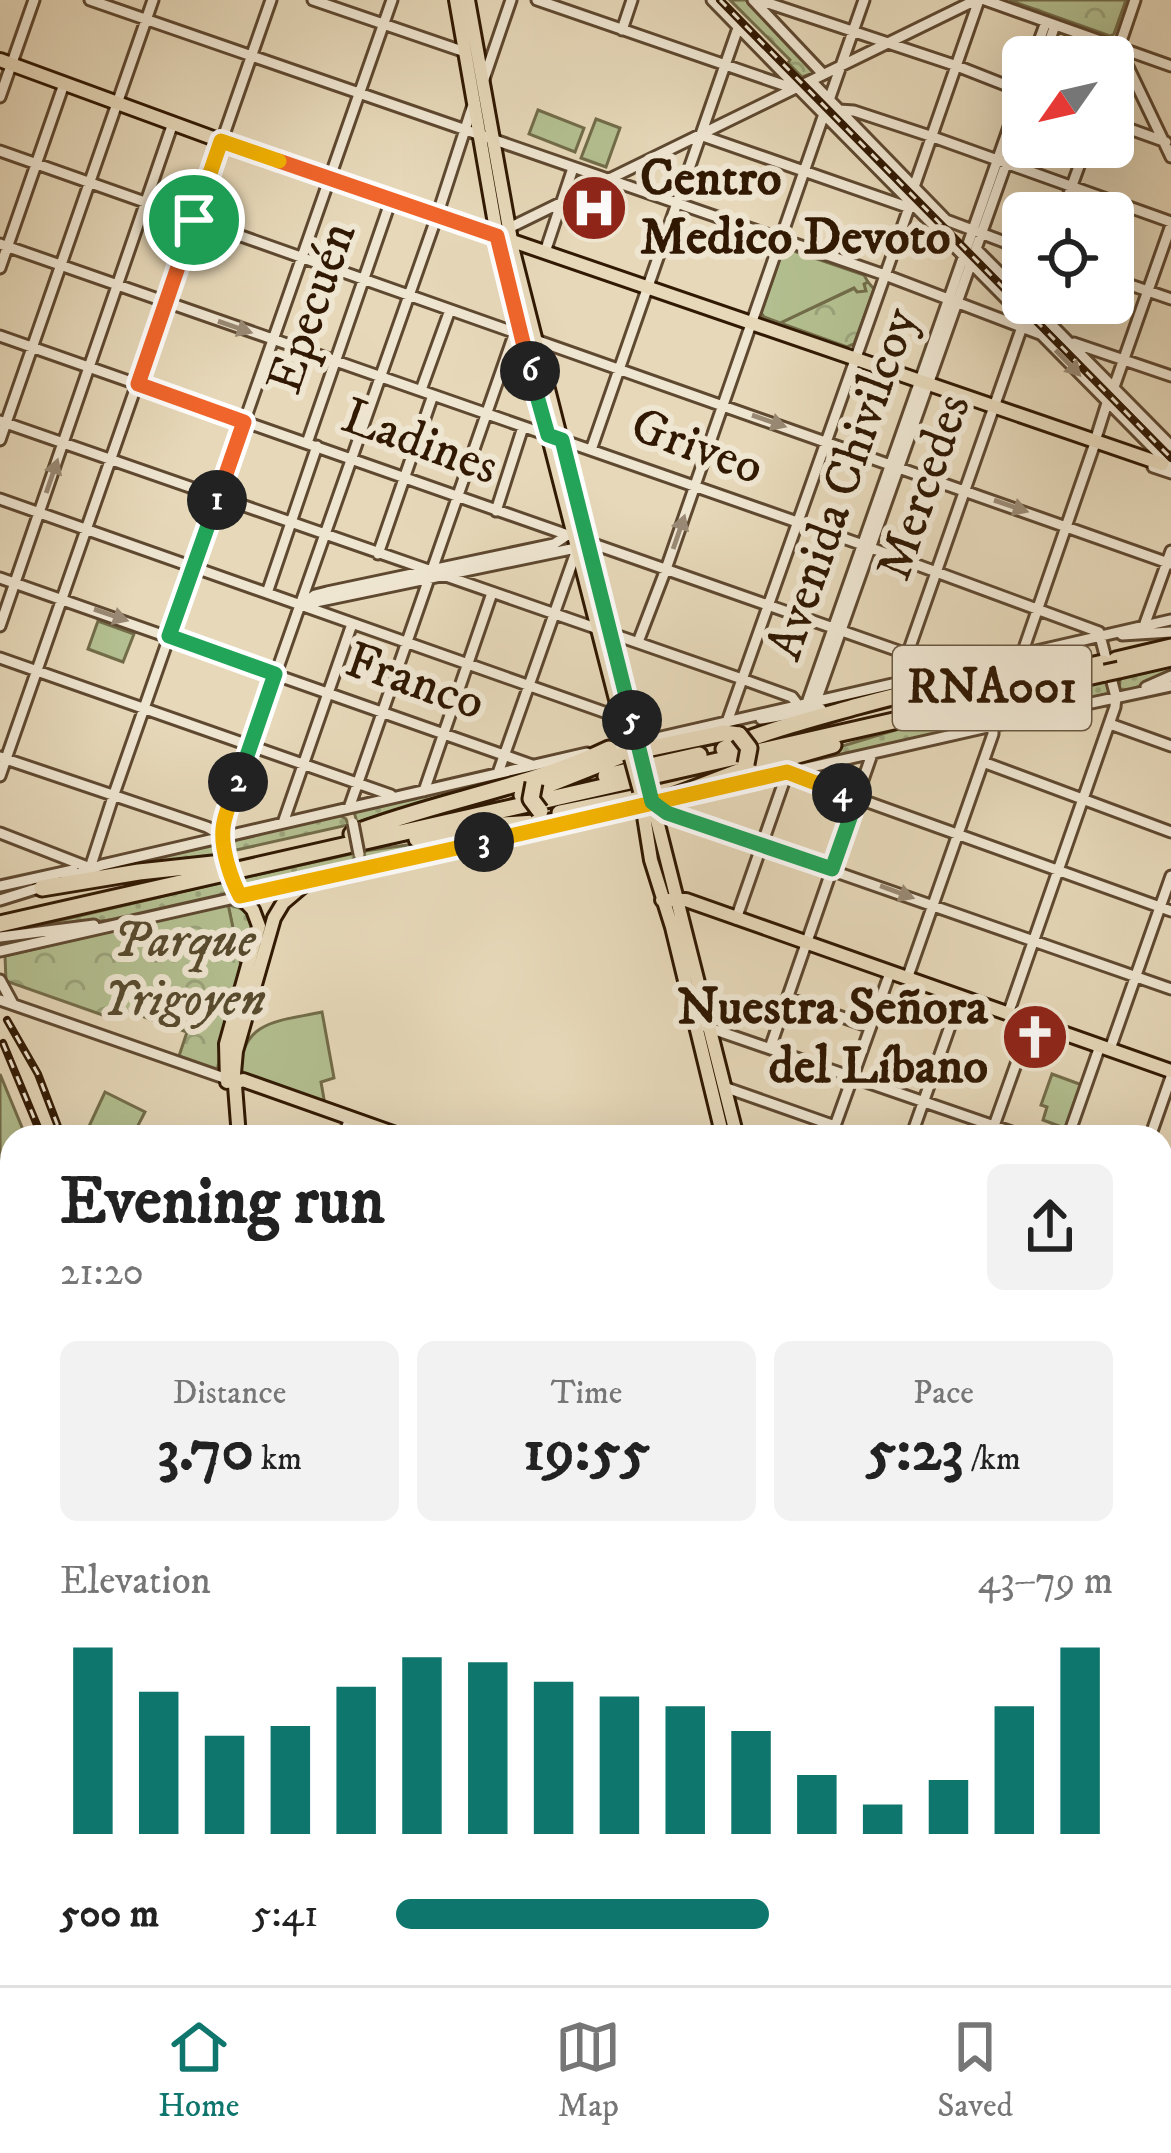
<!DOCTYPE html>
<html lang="en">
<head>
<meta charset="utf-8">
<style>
	body { margin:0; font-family:"IM FELL DW Pica",serif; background:#f2f2f2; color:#222; height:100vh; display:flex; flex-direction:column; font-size:45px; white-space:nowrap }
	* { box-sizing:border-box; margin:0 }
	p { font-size:39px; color:#767676 }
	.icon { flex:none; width:66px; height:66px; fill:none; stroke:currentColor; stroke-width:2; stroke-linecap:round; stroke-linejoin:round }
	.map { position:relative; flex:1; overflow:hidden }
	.panel { position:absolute; left:0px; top:1125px; width:1173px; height:861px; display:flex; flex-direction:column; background:#fff; border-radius:36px 36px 0 0; box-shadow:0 12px 48px #0002 }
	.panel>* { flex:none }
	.needle { width:78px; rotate:236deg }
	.buttons { position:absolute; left:1002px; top:36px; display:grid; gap:24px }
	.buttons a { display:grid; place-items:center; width:132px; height:132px; border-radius:18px; background:#fff; box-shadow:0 12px 48px #0002; font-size:60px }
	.pin { position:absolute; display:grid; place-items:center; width:102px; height:102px; color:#fff; margin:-51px; border:6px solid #fff; border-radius:50%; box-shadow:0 3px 12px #0007 }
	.km { position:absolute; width:60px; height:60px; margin:-30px; border-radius:50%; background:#222; color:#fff; font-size:33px; line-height:60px; text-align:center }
	.round { display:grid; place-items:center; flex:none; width:126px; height:126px; border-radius:18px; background:#f2f2f2 }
	.summary { display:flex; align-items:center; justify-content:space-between; height:204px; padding:0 60px }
	h1 { font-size:66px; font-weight:700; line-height:90px }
	.stats { display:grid; grid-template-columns:repeat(3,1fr); gap:18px; height:204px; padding:12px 60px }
	.stats div { display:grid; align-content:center; border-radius:18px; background:#f2f2f2; text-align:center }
	.stats b { font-size:60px; font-weight:700 }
	.stats small { font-size:33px; font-weight:400 }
	.stats p { font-size:33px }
	.chart { height:336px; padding:24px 60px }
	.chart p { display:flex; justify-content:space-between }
	.chart svg { width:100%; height:216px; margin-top:12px; stroke:#0f766e; stroke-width:6 }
	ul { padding:0 60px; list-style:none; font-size:39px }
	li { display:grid; grid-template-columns:192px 144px 1fr; align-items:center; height:90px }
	li i { height:30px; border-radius:15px; background:#0f766e }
	.menu { display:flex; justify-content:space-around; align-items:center; height:168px; border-top:3px solid #e0e0e0; background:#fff; font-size:33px; color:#767676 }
	.menu a { display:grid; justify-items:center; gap:6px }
	.menu .on { color:#0f766e }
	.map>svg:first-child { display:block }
</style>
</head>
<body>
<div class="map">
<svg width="1171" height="1985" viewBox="0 0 1171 1985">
	<defs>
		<pattern id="grass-dots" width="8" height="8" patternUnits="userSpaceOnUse" patternTransform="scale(3)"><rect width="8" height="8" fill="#b3bf90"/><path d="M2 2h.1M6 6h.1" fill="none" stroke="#9aa37b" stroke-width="1.8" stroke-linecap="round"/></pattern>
		<pattern id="forest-crowns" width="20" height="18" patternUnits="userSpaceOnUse" patternTransform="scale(3)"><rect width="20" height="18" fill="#b3bf90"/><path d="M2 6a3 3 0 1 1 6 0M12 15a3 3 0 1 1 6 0" fill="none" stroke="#9aa37b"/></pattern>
	</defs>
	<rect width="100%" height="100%" fill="#e6d8b9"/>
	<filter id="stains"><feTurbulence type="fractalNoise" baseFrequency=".00167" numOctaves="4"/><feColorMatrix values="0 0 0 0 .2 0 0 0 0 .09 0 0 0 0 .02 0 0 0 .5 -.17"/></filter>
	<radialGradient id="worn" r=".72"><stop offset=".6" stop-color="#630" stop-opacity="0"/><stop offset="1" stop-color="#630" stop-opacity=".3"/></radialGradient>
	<path fill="url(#grass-dots)" stroke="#726c49" stroke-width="3" d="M1171,664V673L1131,690H1119L1120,681L1116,676Z
		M1107,678L1106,683L1110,692L1092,699L1067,702L1004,703Z
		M1048,709L701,789L902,728L958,716Z
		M576,759L364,820L357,823L354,811Z
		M339,815L346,819L348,825L232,851L231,845L239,837Z
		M536,827L366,865L364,851Z
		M211,842L219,846L221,854L75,879L110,866Z
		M355,853L353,862L348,868L257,889L243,888L238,879Z
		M228,881L232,892L225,895L119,919L19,930Z
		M228,905C268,911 249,944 242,971Z"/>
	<path fill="url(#forest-crowns)" stroke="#726c49" stroke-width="3" d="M730,0H746L753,6L817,72L802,77L788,63L790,60Z
		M1009,0H1126L1114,34L1110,36Z
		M868,282L874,289L854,344L847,347L780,323Z
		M228,904L242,971L222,1034L218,1068L216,1069L179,1056L187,1032L116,1007L111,1018L6,981L5,956Z
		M656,1974H678L719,1982V1985H654Z"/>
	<path fill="#b3bf90" stroke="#726c49" stroke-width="3" d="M538,110L584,128L575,152L529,134Z
		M596,119L620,128L606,167L581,158Z
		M788,249L864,275L868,282L864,284L866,291L857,292L854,288L780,323L764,317L761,313L782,252Z
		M98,621L134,634L123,662L88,649Z
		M322,1012L334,1078L321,1082L324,1099L321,1101L244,1073L240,1069C243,1019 282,1021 322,1012Z
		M0,1074L26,1137H12V1709L9,1708L0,1677Z
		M1052,1074L1082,1085L1067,1129L1043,1120L1047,1107L1041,1105Z
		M105,1092L145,1112L132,1137H84Z"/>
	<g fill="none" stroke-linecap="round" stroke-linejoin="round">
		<path stroke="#c2b294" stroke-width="9" stroke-dasharray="9 4.5" stroke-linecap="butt" d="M99,1976L119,1981"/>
		<defs>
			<path id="minor" d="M90,0L885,275L1040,334
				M313,0L465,52
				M537,0L792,88
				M712,0L796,86
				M753,0L822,73
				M759,0L957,66L1023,92
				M985,0L1171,66
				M622,30L632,0
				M1119,48L1171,157
				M1033,57L1046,22
				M1044,57L1055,25
				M1113,65L1135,0
				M484,79L511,0
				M812,82L946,220L1023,249
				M799,89L1171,466
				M0,97L34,0
				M829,100L864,0
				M839,110L854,111L933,137L1171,222
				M1113,123L1166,142
				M700,135L910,208
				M0,151L1171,564
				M914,187L979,0
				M1062,213L1086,147
				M507,229L976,0
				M0,244L863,545L1099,632L1116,697L1115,707L1008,1014
				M976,249L1023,296
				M545,252L573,168
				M0,268L64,84
				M1113,279L1171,299
				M1030,303L1171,446
				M0,336L950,669
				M1074,343L1171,376
				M1114,387L1171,225
				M421,390L450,310
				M0,421L742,679L792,697L798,705
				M1096,438L1107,403
				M0,440L153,0
				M307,443L391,200
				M591,450L738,28
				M1153,467L1171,473
				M0,499L621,718
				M496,511L523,427
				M378,554L433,395
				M0,578L532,765
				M267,593L317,446
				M305,602L315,595L327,592L554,544L566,536
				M306,604L576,548L582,544
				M0,626L173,123
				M1144,626L1171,551
				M1122,635L1171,632
				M638,642L666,569L824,114
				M1022,654L1094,446
				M0,658L391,795
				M1015,665L1074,648
				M898,681L1023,324
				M1146,687L1171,676
				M816,701L1023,116
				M807,703L1023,87
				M1082,705L1171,686
				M761,719L821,709
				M727,722L911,202
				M1110,724L1171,746
				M609,749L1171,620
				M0,757L207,827L223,836
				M983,762L1171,832
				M498,773L576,552
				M787,773L1171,911
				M0,776L271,0
				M424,791L492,593
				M701,792L1054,712
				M652,803L667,813L1171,989
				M349,808L517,326
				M579,820L644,804
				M283,823L352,624
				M0,833L90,868
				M226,853L223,824L437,216L472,108
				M90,868L114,794L392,0
				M67,878L102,865L587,753
				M0,886L73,870
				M0,900L45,886
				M736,919L787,773
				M0,937L94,925
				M0,951L539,829
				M907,979L993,734V726
				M0,980L13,1004
				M788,998L870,1027
				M0,1000L227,1079
				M695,1023L1026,1137
				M770,1048L872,754
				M1110,1049L1171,876
				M724,1087L835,1126
				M343,1137L350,1118
				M831,1137L890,973
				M911,1137L960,998
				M990,1137L1031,1022
				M1068,1137L1100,1046
				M1150,1137L1171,1077
				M1161,1186L1171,1190
				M1161,1299L1171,1303
				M1161,1338L1171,1310
				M1161,1415L1171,1418
				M1161,1492L1171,1464
				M1161,1516L1171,1519
				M1161,1614L1171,1617
				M1161,1683L1171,1686
				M0,1699L3,1712L0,1738
				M1161,1791L1171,1760
				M1161,1818L1171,1822
				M0,1843L12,1845
				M1161,1887L1171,1890
				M0,1950L12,1953
				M1161,1954L1171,1956
				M119,1981L142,1977L181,1985
				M29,1985L31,1974
				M85,1985L87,1974
				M341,1985L343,1974
				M416,1985L418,1974
				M492,1985L494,1974
				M569,1985L571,1974
				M647,1985L649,1974
				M800,1985L802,1974
				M876,1985L878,1974
				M952,1985L954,1974
				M961,1985L973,1974
				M990,1985L993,1974
				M1112,1985L1114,1974"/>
			<path id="major" d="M456,0L497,235L631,758
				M468,0L513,251L641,756
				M0,60L221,141L1162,464
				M649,789L737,1137
				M640,791L651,860L672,927L723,1137
				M662,900H686L1171,1071
				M227,1082L226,1044L259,926L253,910L240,896
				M238,1082L243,1080L404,1137
				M239,1137L234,1073L236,1051L274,918L283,903L310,880
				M1161,1380L1171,1365
				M712,1974L770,1985
				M255,1985L257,1974
				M1035,1985L1037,1974"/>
			<path id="highway" d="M1116,660L1171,647
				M1119,670L1171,658
				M1050,675L1103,663
				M976,711L1083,705
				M647,749L724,733L739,735
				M724,749C768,730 812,719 858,706C924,688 992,672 1060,666
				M606,776L699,755
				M522,795L620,756
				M662,801L738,772L833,745
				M560,813L633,798
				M352,834C436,801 528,788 609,749
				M417,839L504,825L580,820
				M42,888L139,872L222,863
				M0,924L1105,673"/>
		</defs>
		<use href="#minor" stroke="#5e4830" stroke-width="15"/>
		<use href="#major" stroke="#301802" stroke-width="18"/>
		<use href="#highway" stroke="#301802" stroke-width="21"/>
		<use href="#minor" stroke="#efe6d2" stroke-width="9"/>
		<use href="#major" stroke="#e6d8b9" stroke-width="12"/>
		<use href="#highway" stroke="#e6d8b9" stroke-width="15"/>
		<defs>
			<path id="rail" d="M720,0L1171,458
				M7,1020L38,1074L62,1137
				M3,1043L42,1137
				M107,1985L109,1974"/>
		</defs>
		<use href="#rail" stroke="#301802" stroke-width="8"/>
		<use href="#rail" stroke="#efe6d2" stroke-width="3" stroke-dasharray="9" stroke-linecap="butt"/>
		<defs>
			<path id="minor-bridge" d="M353,823L359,854
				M226,853L233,882"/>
			<path id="major-bridge" d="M641,756L649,789
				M631,758L640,791"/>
			<path id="highway-bridge" d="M1105,673L1119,670
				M739,735L749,748L746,764
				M534,783L531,799L540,811"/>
		</defs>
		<use href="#minor-bridge" stroke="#5e4830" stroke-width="15" stroke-linecap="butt"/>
		<use href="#major-bridge" stroke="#301802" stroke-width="18" stroke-linecap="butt"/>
		<use href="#highway-bridge" stroke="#301802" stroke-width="21" stroke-linecap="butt"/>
		<use href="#minor-bridge" stroke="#efe6d2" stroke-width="9"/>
		<use href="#major-bridge" stroke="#e6d8b9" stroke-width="12"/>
		<use href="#highway-bridge" stroke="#e6d8b9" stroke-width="15"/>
	</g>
	<defs><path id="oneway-solid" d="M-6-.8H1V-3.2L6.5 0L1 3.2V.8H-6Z" transform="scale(3)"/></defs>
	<g fill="#998974">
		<use href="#oneway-solid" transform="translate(235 327) rotate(19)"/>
		<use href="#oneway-solid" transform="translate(1068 363) rotate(46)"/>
		<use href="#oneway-solid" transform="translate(769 421) rotate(19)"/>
		<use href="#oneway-solid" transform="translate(52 476) rotate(-71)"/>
		<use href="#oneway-solid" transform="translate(1011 506) rotate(19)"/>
		<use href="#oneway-solid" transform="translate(679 532) rotate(-71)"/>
		<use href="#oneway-solid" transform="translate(111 615) rotate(19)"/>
		<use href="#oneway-solid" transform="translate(897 892) rotate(20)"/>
	</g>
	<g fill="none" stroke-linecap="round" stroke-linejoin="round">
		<defs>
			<path id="split-1" d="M194,220L138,384L244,422L217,500"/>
			<path id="split-2" d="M217,500L169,636L275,674L238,782"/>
			<path id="split-3" d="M238,782C233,796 224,813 223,829C221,849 231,879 240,896L484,842"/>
			<path id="split-4" d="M484,842L787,772L842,793"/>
			<path id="split-5" d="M632,720L652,802L667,813L832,869L857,798L842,793"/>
			<path id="split-6" d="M530,371L548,435L562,440L632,720"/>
			<path id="split-7" d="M279,161L497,236L530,371"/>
			<path id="split-8" d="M194,220L221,141L279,161"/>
		</defs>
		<use href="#split-1" stroke="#fff" stroke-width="24"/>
		<use href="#split-2" stroke="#fff" stroke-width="24"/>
		<use href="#split-3" stroke="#fff" stroke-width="24"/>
		<use href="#split-4" stroke="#fff" stroke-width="24"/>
		<use href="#split-5" stroke="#fff" stroke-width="24"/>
		<use href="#split-6" stroke="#fff" stroke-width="24"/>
		<use href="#split-7" stroke="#fff" stroke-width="24"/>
		<use href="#split-8" stroke="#fff" stroke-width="24"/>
		<use href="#split-1" stroke="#f0652b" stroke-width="15"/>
		<use href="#split-2" stroke="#22a559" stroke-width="15"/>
		<use href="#split-3" stroke="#f5b400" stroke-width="15"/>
		<use href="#split-4" stroke="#f5b400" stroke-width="15"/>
		<use href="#split-5" stroke="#22a559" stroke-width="15"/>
		<use href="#split-6" stroke="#22a559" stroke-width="15"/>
		<use href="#split-7" stroke="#f0652b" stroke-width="15"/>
		<use href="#split-8" stroke="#f5b400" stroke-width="15"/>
	</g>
	<defs>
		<symbol id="hospital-disc" viewBox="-11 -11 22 22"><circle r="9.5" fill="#8f2418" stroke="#efe6d2"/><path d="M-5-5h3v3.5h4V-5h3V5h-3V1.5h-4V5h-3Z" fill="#fff"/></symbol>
		<symbol id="church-disc" viewBox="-11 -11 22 22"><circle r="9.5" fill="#8f2418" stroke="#efe6d2"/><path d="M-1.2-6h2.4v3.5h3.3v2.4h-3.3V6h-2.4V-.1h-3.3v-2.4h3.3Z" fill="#fff"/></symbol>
	</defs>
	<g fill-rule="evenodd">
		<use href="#hospital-disc" x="556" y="170" width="76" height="76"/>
		<use href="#church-disc" x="997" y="999" width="76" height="76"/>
	</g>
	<g text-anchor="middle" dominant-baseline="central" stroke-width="12" stroke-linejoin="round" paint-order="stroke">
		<rect fill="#efe6d2" stroke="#695640" stroke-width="3" x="893" y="646" width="198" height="84" rx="9"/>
		<g font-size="48" font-weight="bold" fill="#301802">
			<text x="992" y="688">RNA001</text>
		</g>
		<g font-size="51" font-weight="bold" fill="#301802" stroke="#efe6d2" text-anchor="start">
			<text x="640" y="179">Centro<tspan x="640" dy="59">Medico Devoto</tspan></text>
			<text x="988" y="1008" text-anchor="end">Nuestra Señora<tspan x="988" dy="59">del Líbano</tspan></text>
		</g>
		<g font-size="51" fill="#301802" stroke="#efe6d2">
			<text transform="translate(312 308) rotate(-71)">Epecuén</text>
			<text transform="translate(420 442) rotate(20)">Ladines</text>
			<text transform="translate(697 447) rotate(20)">Griveo</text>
			<text transform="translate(843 484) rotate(-71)">Avenida Chivilcoy</text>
			<text transform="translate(924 487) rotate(-71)">Mercedes</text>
			<text transform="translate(415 682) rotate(19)">Franco</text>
		</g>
		<g font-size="51" font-style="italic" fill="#574a2d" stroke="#efe6d2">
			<text x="184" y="941">Parque<tspan x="184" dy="59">Yrigoyen</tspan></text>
		</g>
	</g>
	<rect width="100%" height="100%" filter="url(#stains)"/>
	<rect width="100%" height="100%" fill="url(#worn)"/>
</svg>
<div class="buttons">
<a><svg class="needle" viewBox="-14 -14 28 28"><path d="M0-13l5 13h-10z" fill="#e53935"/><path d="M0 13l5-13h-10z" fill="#767676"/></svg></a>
<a><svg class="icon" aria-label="locate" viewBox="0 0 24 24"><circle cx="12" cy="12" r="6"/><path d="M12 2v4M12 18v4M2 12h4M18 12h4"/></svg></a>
</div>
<div class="pin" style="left:194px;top:220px;background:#1e9e55"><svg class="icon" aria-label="arrive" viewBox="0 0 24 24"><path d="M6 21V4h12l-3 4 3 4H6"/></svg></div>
<b class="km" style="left:217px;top:500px">1</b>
<b class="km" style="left:238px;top:782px">2</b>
<b class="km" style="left:484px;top:842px">3</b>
<b class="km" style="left:842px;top:793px">4</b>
<b class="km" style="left:632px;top:720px">5</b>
<b class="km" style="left:530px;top:371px">6</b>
<section class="panel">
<div class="summary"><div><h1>Evening run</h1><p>21:20</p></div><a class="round"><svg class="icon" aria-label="share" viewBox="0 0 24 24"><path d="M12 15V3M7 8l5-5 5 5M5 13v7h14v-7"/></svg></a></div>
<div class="stats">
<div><p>Distance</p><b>3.70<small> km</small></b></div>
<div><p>Time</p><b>19:55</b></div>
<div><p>Pace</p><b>5:23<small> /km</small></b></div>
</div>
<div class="chart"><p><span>Elevation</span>43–79 m</p>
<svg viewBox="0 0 160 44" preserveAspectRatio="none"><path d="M5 44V6M15 44V15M25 44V24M35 44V22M45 44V14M55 44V8M65 44V9M75 44V13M85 44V16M95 44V18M105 44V23M115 44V32M125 44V38M135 44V33M145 44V18M155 44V6"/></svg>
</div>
<ul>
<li><b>500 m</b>5:41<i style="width:52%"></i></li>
</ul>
</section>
</div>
<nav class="menu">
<a class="on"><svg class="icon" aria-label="home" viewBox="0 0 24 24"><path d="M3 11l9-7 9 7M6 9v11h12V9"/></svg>Home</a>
<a><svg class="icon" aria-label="map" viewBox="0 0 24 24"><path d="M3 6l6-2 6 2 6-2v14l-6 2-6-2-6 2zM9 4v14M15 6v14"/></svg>Map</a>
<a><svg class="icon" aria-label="saved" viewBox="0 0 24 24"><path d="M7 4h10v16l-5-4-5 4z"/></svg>Saved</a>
</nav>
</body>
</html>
